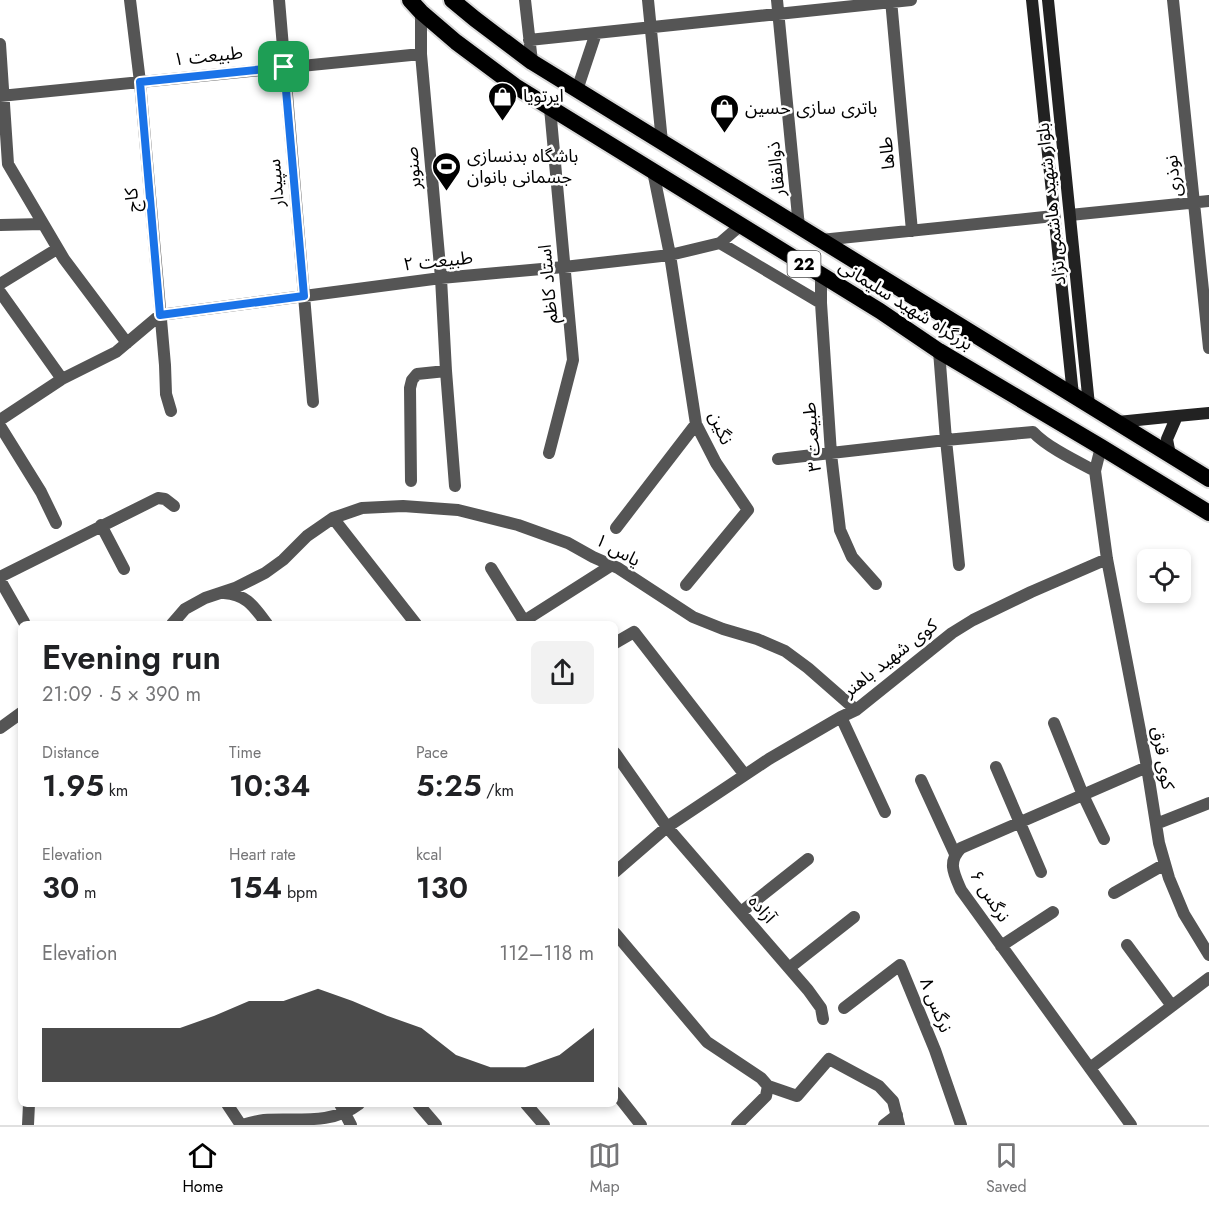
<!DOCTYPE html>
<html lang="en">
<head>
<meta charset="utf-8">
<style>
	body { margin:0; font-family:Jost,"Noto Sans Arabic",sans-serif; background:#f2f2f2; color:#202124; height:100vh; display:flex; flex-direction:column; font-size:22px; white-space:nowrap }
	* { box-sizing:border-box; margin:0 }
	p { font-size:20px; color:#757577 }
	.icon { flex:none; width:33px; height:33px; fill:none; stroke:currentColor; stroke-width:2; stroke-linecap:round; stroke-linejoin:round }
	.map { position:relative; flex:1; overflow:hidden }
	.sheet { position:absolute; left:18px; top:621px; width:600px; height:486px; display:flex; flex-direction:column; background:#fff; border-radius:9px; box-shadow:0 3px 9px #0003 }
	.sheet>* { flex:none }
	.tools { position:absolute; left:1137px; top:549px; display:grid; gap:12px }
	.tools a { display:grid; place-items:center; width:54px; height:54px; border-radius:9px; background:#fff; box-shadow:0 3px 9px #0003; font-size:30px }
	.pin { position:absolute; display:grid; place-items:center; width:51px; height:51px; color:#fff; margin:-26px; border-radius:12px; box-shadow:0 3px 9px #0006 }
	.round { display:grid; place-items:center; flex:none; width:63px; height:63px; border-radius:9px; background:#f2f2f2 }
	.summary { display:flex; align-items:center; justify-content:space-between; height:102px; padding:0 24px }
	h1 { font-size:33px; font-weight:600; line-height:45px }
	.metrics { display:grid; grid-template-columns:repeat(3,1fr); gap:9px; height:102px; padding:6px 24px }
	.metrics div { display:grid; align-content:center }
	.metrics b { font-size:30px; font-weight:600 }
	.metrics small { font-size:16px; font-weight:400 }
	.metrics p { font-size:16px }
	.chart { height:168px; padding:12px 24px }
	.chart p { display:flex; justify-content:space-between }
	.chart svg { width:100%; height:108px; margin-top:6px; fill:#000; opacity:.7 }
	.tab-bar { display:flex; justify-content:space-around; align-items:center; height:84px; border-top:2px solid #e0e0e0; background:#fff; font-size:16px; color:#757577 }
	.tab-bar a { display:grid; justify-items:center; gap:3px }
	.tab-bar .active { color:#000 }
	.map>svg:first-child { display:block }
</style>
</head>
<body>
<div class="map">
<svg width="1209" height="1125" viewBox="0 0 1209 1125">
	<rect width="100%" height="100%" fill="#fff"/>
	<g fill="none" stroke-linecap="round" stroke-linejoin="round">
		<defs>
			<path id="trunk" d="M410,0L421,12L456,42L515,86L880,311L939,351L1101,447L1209,513
				M452,0L475,19L532,62L1209,479"/>
		</defs>
		<use href="#trunk" stroke="#dbdbdb" stroke-width="20"/>
		<path stroke="#555" stroke-width="12" d="M130,0L140,82L165,365L166,394L171,411
			M279,0L313,402
			M525,0L532,62
			M648,0L662,142
			M777,0L799,227
			M891,0L912,231
			M1173,0L1209,348
			M421,12V54L441,278L446,371L455,486
			M529,40L911,0
			M0,44L8,164L64,259L127,343
			M577,90L596,33
			M0,96L421,54
			M653,171L670,255L696,424L716,463L748,510L686,585
			M1070,215L1209,201
			M0,225L43,224
			M821,240L1054,216
			M720,243L821,303
			M821,274V303L831,454L840,530L852,557L876,584
			M0,284L57,249
			M0,292L62,379
			M160,315L441,278L564,267L670,255L720,243L741,225
			M939,351L946,440L959,565
			M0,420L62,379L116,352L160,315
			M0,426L41,492L56,523
			M1101,447L1095,471L1107,559L1147,767L1159,843L1169,878L1184,914L1209,955
			M549,453L573,360L550,108
			M778,459L946,440L1033,432C1047,447 1076,461 1095,471
			M411,481L410,388L412,380L417,374L446,371
			M333,518L416,624
			M101,525L124,569
			M616,528L696,424
			M491,568L524,621L612,565
			M0,577L158,498L165,499L174,506
			M0,580L24,622
			M224,593C248,595 254,607 267,624
			M172,624L185,609L205,598L235,588L265,573L283,560L307,536L333,518L362,508L403,506L458,510L518,525L568,543L593,557L618,568L693,617L723,629L757,639L785,651L808,668L856,710
			M615,643L634,632L745,775
			M841,717L885,812
			M1054,723L1083,795L1104,839
			M0,728L21,713
			M615,753L667,827L808,990L821,1008L823,1019
			M996,767L1041,872
			M921,780L955,854
			M1156,824L1209,803
			M615,872L667,827L769,759L841,717L856,710L952,633L973,620L1031,592L1107,559
			M1114,893L1165,864
			M741,912L808,859
			M615,933L707,1042L761,1078L768,1086L766,1096L737,1125
			M1127,945L1172,1006
			M1001,946L1053,912
			M789,968L854,917
			M844,1008L900,965L935,1050L961,1125
			M1090,1068L1209,978
			M768,1086L797,1096L829,1059L879,1086L893,1101L899,1125
			M615,1092L641,1125
			M227,1104L241,1125
			M340,1104L351,1125
			M418,1104L436,1125
			M526,1104L544,1125
			M28,1125L29,1104
			M242,1125C249,1123 257,1121 264,1120C296,1118 332,1125 359,1104
			M884,1125L897,1115
			M1131,1125L961,890C954,874 947,862 961,848L1147,767"/>
		<path stroke="#222" stroke-width="12" d="M1032,0L1073,395
			M1048,0L1089,405
			M1177,416L1209,413
			M1118,422L1177,416L1167,439L1170,455"/>
		<use href="#trunk" stroke="#000" stroke-width="16"/>
	</g>
	<g fill="none" stroke-linecap="round" stroke-linejoin="round">
		<defs>
			<path id="route" d="M284,67L304,296L160,315L140,82Z"/>
		</defs>
		<use href="#route" stroke="#fff" stroke-width="12"/>
		<use href="#route" stroke="#1a73e8" stroke-width="8"/>
	</g>
	<defs>
		<symbol id="shop-pin" viewBox="-11 -11 22 30"><path d="M0 17L-7.5 6A9.5 9.5 0 1 1 7.5 6Z" fill="#000" stroke="#fff"/><path d="M-5-2.5h2.3a2.7 3.5 0 0 1 5.4 0H5L5.5 6h-11ZM-1.5-2.5h3a1.5 2.3 0 0 0-3 0Z" fill="#fff"/></symbol>
		<symbol id="stadium-pin" viewBox="-11 -11 22 30"><path d="M0 17L-7.5 6A9.5 9.5 0 1 1 7.5 6Z" fill="#000" stroke="#fff"/><path d="M0-5a6.5 5 0 1 0 0 10a6.5 5 0 1 0 0-10ZM-3.5-1.8h7v3.6h-7Z" fill="#fff"/></symbol>
	</defs>
	<g fill-rule="evenodd">
		<use href="#shop-pin" x="486" y="80" width="33" height="45"/>
		<use href="#shop-pin" x="708" y="92" width="33" height="45"/>
		<use href="#stadium-pin" x="430" y="150" width="33" height="45"/>
	</g>
	<g text-anchor="middle" dominant-baseline="central" stroke-width="5" stroke-linejoin="round" paint-order="stroke">
		<rect fill="#fff" stroke="#4c4c4c" stroke-width="1.5" x="787.5" y="251" width="33" height="26" rx="4.5"/>
		<g font-size="16" font-weight="bold" fill="#000">
			<text x="804" y="264">22</text>
		</g>
		<g font-size="18" fill="#000" stroke="#fff">
			<text transform="translate(208 56) rotate(-6)">طبیعت ۱</text>
			<text transform="translate(887 153) rotate(-95)">طاها</text>
			<text transform="translate(413 168) rotate(-95)">صنوبر</text>
			<text transform="translate(776 169) rotate(-96)">ذوالفقار</text>
			<text transform="translate(1173 176) rotate(-96)">نوذری</text>
			<text transform="translate(276 183) rotate(-95)">سپیدار</text>
			<text transform="translate(132 200) rotate(-95)">کاج</text>
			<text transform="translate(1051 204) rotate(-96)">بلوار شهید هاشمی نژاد</text>
			<text transform="translate(438 261) rotate(-6)">طبیعت ۲</text>
			<text transform="translate(548 284) rotate(-95)">استاد کاظم</text>
			<text transform="translate(906 305) rotate(32)">بزرگراه شهید سلیمانی</text>
			<text transform="translate(721 428) rotate(67)">نگین</text>
			<text transform="translate(812 437) rotate(-95)">طبیعت ٣</text>
			<text transform="translate(618 550) rotate(29)">یاس ۱</text>
			<text transform="translate(890 658) rotate(-38)">کوی شهید باهنر</text>
			<text transform="translate(1163 758) rotate(80)">کوی قرق</text>
			<text transform="translate(990 896) rotate(57)">نرگس ۶</text>
			<text transform="translate(762 909) rotate(49)">آزاده</text>
			<text transform="translate(936 1005) rotate(68)">نرگس ۸</text>
		</g>
		<g font-size="18" fill="#000" stroke="#fff" text-anchor="start">
			<text x="523" y="96">ایرتویا</text>
			<text x="745" y="108">باتری سازی حسین</text>
			<text x="467" y="156">باشگاه بدنسازی<tspan x="467" dy="21">جسمانی بانوان</tspan></text>
		</g>
	</g>
</svg>
<div class="tools">
<a><svg class="icon" aria-label="locate" viewBox="0 0 24 24"><circle cx="12" cy="12" r="6"/><path d="M12 2v4M12 18v4M2 12h4M18 12h4"/></svg></a>
</div>
<div class="pin" style="left:284px;top:67px;background:#1e9e55"><svg class="icon" aria-label="arrive" viewBox="0 0 24 24"><path d="M6 21V4h12l-3 4 3 4H6"/></svg></div>
<section class="sheet">
<div class="summary"><div><h1>Evening run</h1><p>21:09 · 5 × 390 m</p></div><a class="round"><svg class="icon" aria-label="share" viewBox="0 0 24 24"><path d="M12 15V3M7 8l5-5 5 5M5 13v7h14v-7"/></svg></a></div>
<div class="metrics">
<div><p>Distance</p><b>1.95<small> km</small></b></div>
<div><p>Time</p><b>10:34</b></div>
<div><p>Pace</p><b>5:25<small> /km</small></b></div>
</div>
<div class="metrics">
<div><p>Elevation</p><b>30<small> m</small></b></div>
<div><p>Heart rate</p><b>154<small> bpm</small></b></div>
<div><p>kcal</p><b>130</b></div>
</div>
<div class="chart"><p><span>Elevation</span>112–118 m</p>
<svg viewBox="0 0 160 44" preserveAspectRatio="none"><path d="M0 44V22L10 22L20 22L30 22L40 22L50 17L60 11L70 11L80 6L90 11L100 17L110 22L120 33L130 38L140 38L150 33L160 22V44z"/></svg>
</div>
</section>
</div>
<nav class="tab-bar">
<a class="active"><svg class="icon" aria-label="home" viewBox="0 0 24 24"><path d="M3 11l9-7 9 7M6 9v11h12V9"/></svg>Home</a>
<a><svg class="icon" aria-label="map" viewBox="0 0 24 24"><path d="M3 6l6-2 6 2 6-2v14l-6 2-6-2-6 2zM9 4v14M15 6v14"/></svg>Map</a>
<a><svg class="icon" aria-label="saved" viewBox="0 0 24 24"><path d="M7 4h10v16l-5-4-5 4z"/></svg>Saved</a>
</nav>
</body>
</html>
